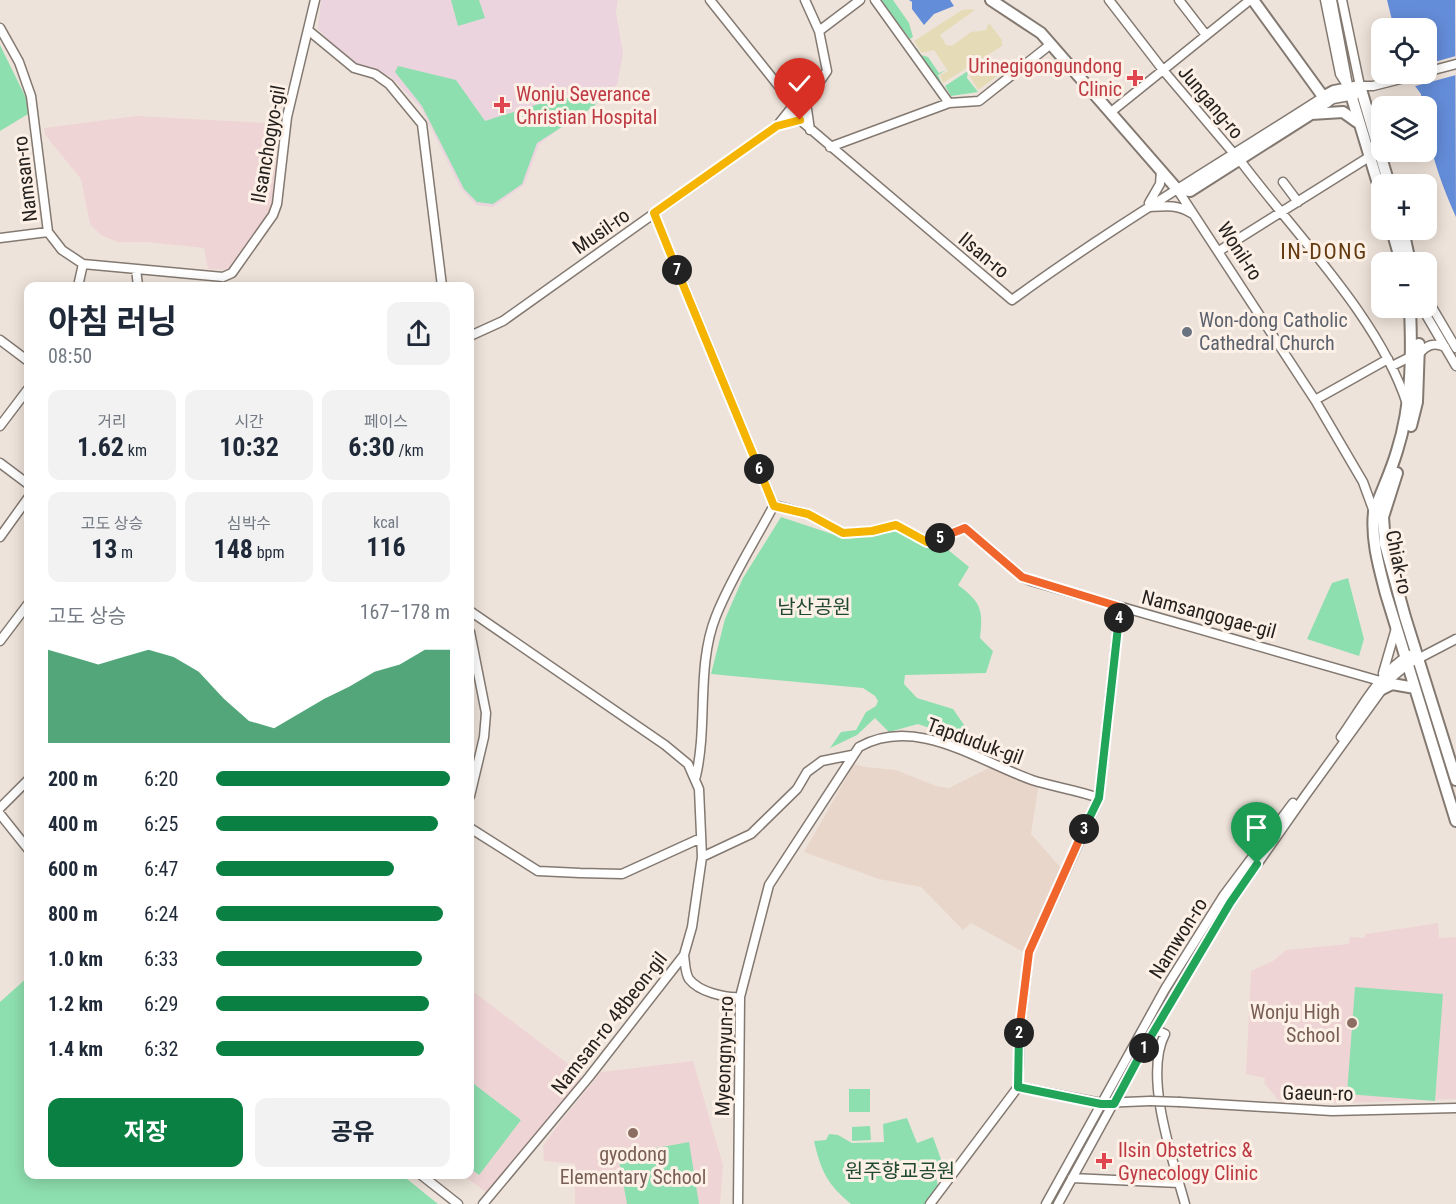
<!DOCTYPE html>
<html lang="ko">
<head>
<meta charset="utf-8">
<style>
	body { margin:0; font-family:"Roboto Condensed","Noto Sans KR",sans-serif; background:#f2f2f3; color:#1f2937; height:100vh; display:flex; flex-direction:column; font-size:22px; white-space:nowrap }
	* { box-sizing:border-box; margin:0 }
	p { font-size:20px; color:#747a83 }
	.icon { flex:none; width:33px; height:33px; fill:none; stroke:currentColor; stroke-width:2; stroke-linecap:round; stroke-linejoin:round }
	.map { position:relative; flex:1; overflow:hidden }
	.sheet { position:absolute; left:24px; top:282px; width:450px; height:897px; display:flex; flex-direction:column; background:#fff; border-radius:12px; box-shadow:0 3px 15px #0003 }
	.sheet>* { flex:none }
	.buttons { position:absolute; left:1371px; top:18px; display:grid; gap:12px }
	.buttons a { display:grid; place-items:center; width:66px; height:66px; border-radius:12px; background:#fff; box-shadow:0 3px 15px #0003; font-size:30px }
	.pin { position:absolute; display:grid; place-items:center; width:51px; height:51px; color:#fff; margin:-62px -26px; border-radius:50% 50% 50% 0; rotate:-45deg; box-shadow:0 0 6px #0007 }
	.pin .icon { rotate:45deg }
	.km { position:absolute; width:30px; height:30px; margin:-15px; border-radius:50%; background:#222; color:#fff; font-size:16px; line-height:30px; text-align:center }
	.round { display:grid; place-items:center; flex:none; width:63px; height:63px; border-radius:12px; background:#f2f2f3 }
	.summary { display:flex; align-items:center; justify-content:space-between; height:102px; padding:0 24px }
	h1 { font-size:33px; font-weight:700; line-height:45px }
	.figures { display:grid; grid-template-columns:repeat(3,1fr); gap:9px; height:102px; padding:6px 24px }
	.figures div { display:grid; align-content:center; border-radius:12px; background:#f2f2f3; text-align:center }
	.figures b { font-size:26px; font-weight:700 }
	.figures small { font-size:16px; font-weight:400 }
	.figures p { font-size:16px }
	.chart { height:168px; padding:12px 24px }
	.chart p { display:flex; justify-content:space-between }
	.chart svg { width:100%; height:108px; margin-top:6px; fill:#0b8043; opacity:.7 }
	.cta { display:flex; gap:12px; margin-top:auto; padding:12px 24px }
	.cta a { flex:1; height:69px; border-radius:12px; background:#0b8043; color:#fff; font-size:24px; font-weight:700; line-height:69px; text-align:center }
	.cta a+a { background:#f2f2f3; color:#1f2937 }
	ul { padding:0 24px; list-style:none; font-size:20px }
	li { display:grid; grid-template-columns:96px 72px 1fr; align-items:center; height:45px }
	li i { height:15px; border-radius:8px; background:#0b8043 }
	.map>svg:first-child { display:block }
</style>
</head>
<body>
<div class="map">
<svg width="1456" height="1204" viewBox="0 0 1456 1204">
	<rect width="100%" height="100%" fill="#eee3da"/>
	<path fill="#e9d6ca" d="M854,764L865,767L896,770L936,786L949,788L989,768L1039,783L1031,834L1062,869L1025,953L971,923L963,930L921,887L879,879L804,852Z"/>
	<path fill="#efd4d5" d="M136,116L281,124L275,203L231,270L208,269L204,248L147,242H118L101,235L90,224L81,179L45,135L44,128Z
		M1438,923L1439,938L1456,937V1099L1343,1103L1278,1100L1264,1083L1265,1078L1246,1074L1251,971L1273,961L1286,950L1349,944L1350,937L1364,938L1366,934Z
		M470,989L580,1073L581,1079L487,1193L463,1175L470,1174Z
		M693,1061L723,1165L720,1204H575V1164L544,1161L543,1146L561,1121L601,1072Z"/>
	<path fill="#ecd4de" d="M321,0H618L616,12L623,53L617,85L592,101L539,145L524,185L493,207L476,205L461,189L421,108L390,76L352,64L318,29Z"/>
	<path fill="#8edfaf" d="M451,0H479L485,18L458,26Z
		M880,0H893L909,23L913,37L910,39Z
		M0,45L26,98L28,114L0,131Z
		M917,48L921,55L928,57L939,73L946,70L938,75L942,84L915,49Z
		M398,66L456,80L485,121L561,97L585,100L601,98L593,107L537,143L522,184L493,204L477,202L464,189L422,106L395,72Z
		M968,71L967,78L978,92L951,96L945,86Z
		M781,517L847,539L899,531C911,540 926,551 941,544L969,567L958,585C982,603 983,610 980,638L993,651L986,673L905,675L904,684L917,698L953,709L978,745L918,724L889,732L875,718L857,735L830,748L841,732L856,730L866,712L876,706L878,701L875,696L863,688L711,674L725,619L743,578Z
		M1348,578L1364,639L1359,656L1307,639L1332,583Z
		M28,977V1174L402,1175L438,1204H0V1002Z
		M1355,987L1443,994L1435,1101L1347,1094Z
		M470,1081L521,1120L479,1175L470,1168Z
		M849,1089H870V1112H849Z
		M907,1118L917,1143L933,1137L942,1162L935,1171L938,1187L925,1204H851C827,1184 821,1171 814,1141L826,1140L829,1134L838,1135L852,1143L884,1142L883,1124Z
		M870,1126L871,1140L852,1141V1127Z
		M689,1142L699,1204H627L618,1155Z"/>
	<path fill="#e5dcb7" d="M972,9L975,10L940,35L946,45L952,46L971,32L986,30L989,23L1002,40V46L943,83L940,75L948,71L934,50L922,53L914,41L962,10Z
		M995,59L1002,69H1007L978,90L969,75Z"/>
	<path fill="#648dd9" d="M909,0H950L954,6L934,14L924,25L912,9V2Z
		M1387,0H1455L1456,217C1440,181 1427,146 1426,106H1423L1421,94L1406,74H1426V28H1394Z"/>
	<path fill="#eee3da" d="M1456,56V75L1412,87L1404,75L1426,74L1427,64Z"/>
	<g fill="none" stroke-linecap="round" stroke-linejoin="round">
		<defs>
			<path id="minor" d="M710,0L785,94L797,103
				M875,0L949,103
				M1109,0L1163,70L1235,155
				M1179,0L1206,35
				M1325,0L1340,74L1349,88
				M1332,0L1348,85
				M1342,0L1360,86H1373L1420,74
				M0,28L19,62L31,96L48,232L62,250L83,264L223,277
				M308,30L354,68L375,74L389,84L422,124L442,286
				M819,31L860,0
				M1426,72L1456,64
				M798,103L807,109L810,130
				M790,112L793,119L800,120L1012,300C1112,227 1219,164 1323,97
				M1111,112L1250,0
				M1311,114L1333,99L1355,95
				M830,147L949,103L979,101L1051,44
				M1239,159C1294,233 1379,317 1407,404
				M1283,182L1298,202
				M1177,189L1315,400L1363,482L1374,512
				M1149,203L1160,184L1161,171
				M1149,207C1164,206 1178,204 1191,213
				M654,213L774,505
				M0,238L48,232
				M1219,251L1369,157
				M136,269L138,286
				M223,277L232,273L273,215L277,204L287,117L315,0
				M78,286L83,264
				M1426,297L1456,348
				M1422,308L1456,366
				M470,336L503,321L777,126L793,106L811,94L827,71L819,31L805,0
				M0,340L28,361
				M1419,354C1427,345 1433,342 1445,347
				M1392,366L1412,356
				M1315,400L1388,359
				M0,426L28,389
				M0,463L28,484
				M774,505L808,514L843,533L872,531L896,525L927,542L965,528L1022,577L1031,581L1380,681
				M0,537L28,498
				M470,611L665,745L688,764L699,789L702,857L692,927L684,955L589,1077L483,1204
				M470,632L486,713L484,737L470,796
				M0,641L28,604
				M1383,673L1396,628
				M1341,737C1361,709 1379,673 1409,655
				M696,776C708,724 696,666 716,616C731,578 755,541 774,505
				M0,808L28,780
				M0,814L28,849
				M470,828L538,871L580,873L622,874L701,838
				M702,857L751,834L797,789L807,772L822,761L852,755
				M684,955C685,962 685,973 689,979C699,992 725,998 740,997
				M1154,1029L1165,1034C1143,1076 1173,1160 1185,1204
				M1018,1087L1101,1103L1150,1101
				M1180,1102L1332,1111L1456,1108
				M420,1174L458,1204
				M1072,1178L1179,1183
				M738,1204L740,997L769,885L859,747C916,715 978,761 1032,780C1054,787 1077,790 1099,798
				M930,1204L1018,1087L1020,1028L1029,952L1099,798L1120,607
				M1046,1204L1165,989L1224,895L1293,803
				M1058,1204L1154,1029L1230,903L1305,796L1389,680L1408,664L1456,639"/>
			<path id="major" d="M991,0L1041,33L1177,189L1190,191L1311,114L1343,112L1357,122
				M1253,0L1327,102
				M1349,88L1382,197
				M1323,97L1334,91L1360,86L1389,184
				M1392,230L1401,262
				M1403,230L1410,262
				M1410,308C1412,356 1412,404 1397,451C1391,472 1381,492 1374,512C1371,540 1379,567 1386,594L1456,821
				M1411,426L1417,402L1419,344
				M1397,473L1383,517L1385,544L1405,617L1456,780
				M1382,689L1392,684L1415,688"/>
		</defs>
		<use href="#minor" stroke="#837971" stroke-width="11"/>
		<use href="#major" stroke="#837971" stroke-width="14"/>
		<use href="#minor" stroke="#fff" stroke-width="8"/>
		<use href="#major" stroke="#fff" stroke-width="10"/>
		<defs>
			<path id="minor-bridge" d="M1150,1101L1180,1102"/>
		</defs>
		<use href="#minor-bridge" stroke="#837971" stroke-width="11" stroke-linecap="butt"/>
		<use href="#minor-bridge" stroke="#fff" stroke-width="8"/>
	</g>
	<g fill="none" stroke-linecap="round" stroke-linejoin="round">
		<defs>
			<path id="split-1" d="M1144,1048L1230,903L1257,864"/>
			<path id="split-2" d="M1019,1033L1018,1087L1101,1104H1114L1144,1048"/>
			<path id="split-3" d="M1019,1033L1029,952L1084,829"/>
			<path id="split-4" d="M1084,829L1099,798L1119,618"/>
			<path id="split-5" d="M940,538L965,528L1022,577L1120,607L1119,618"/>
			<path id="split-6" d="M759,469L774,506L808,514L843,533L872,531L896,525L927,542L940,538"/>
			<path id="split-7" d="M677,270L759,469"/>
			<path id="split-8" d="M677,270L654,213L777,126L800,120"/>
		</defs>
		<use href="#split-1" stroke="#fff" stroke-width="12"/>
		<use href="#split-2" stroke="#fff" stroke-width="12"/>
		<use href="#split-3" stroke="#fff" stroke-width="12"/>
		<use href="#split-4" stroke="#fff" stroke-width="12"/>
		<use href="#split-5" stroke="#fff" stroke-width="12"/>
		<use href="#split-6" stroke="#fff" stroke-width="12"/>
		<use href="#split-7" stroke="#fff" stroke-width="12"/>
		<use href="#split-8" stroke="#fff" stroke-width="12"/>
		<use href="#split-1" stroke="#22a559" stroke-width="8"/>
		<use href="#split-2" stroke="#22a559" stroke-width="8"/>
		<use href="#split-3" stroke="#f0652b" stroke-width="8"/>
		<use href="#split-4" stroke="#22a559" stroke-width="8"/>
		<use href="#split-5" stroke="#f0652b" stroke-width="8"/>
		<use href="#split-6" stroke="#f5b400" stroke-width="8"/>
		<use href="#split-7" stroke="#f5b400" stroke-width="8"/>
		<use href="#split-8" stroke="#f5b400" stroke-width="8"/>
	</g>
	<g fill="#e0444e" stroke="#fcf0e7" stroke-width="2">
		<path d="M1132 69h6v6h6v6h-6v6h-6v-6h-6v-6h6z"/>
		<path d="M499 96h6v6h6v6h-6v6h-6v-6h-6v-6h6z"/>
		<path d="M1101 1152h6v6h6v6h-6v6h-6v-6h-6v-6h6z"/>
	</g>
	<circle fill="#6b7280" stroke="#fcf0e7" stroke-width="2" cx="1187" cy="332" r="6"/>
	<g fill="#8d6e63" stroke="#fcf0e7" stroke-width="2">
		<circle cx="1352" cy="1023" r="6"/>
		<circle cx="633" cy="1133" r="6"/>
	</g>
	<g text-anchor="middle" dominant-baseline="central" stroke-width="6" stroke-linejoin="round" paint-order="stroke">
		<g font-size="20" fill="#be3a42" stroke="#fcf0e7" text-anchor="start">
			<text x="1122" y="66" text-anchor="end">Urinegigongundong<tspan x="1122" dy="23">Clinic</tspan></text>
			<text x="516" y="94">Wonju Severance<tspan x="516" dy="23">Christian Hospital</tspan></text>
			<text x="1118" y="1150">Ilsin Obstetrics &amp;<tspan x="1118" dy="23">Gynecology Clinic</tspan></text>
		</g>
		<g font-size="20" fill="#25211e" stroke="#fcf0e7">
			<text transform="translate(1211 102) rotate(50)">Jungang-ro</text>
			<text transform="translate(268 144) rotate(-80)">Ilsanchogyo-gil</text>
			<text transform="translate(25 179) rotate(-97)">Namsan-ro</text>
			<text transform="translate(601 231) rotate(-35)">Musil-ro</text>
			<text transform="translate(1240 251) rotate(57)">Wonil-ro</text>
			<text transform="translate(984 255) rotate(40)">Ilsan-ro</text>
			<text transform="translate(1399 562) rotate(78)">Chiak-ro</text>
			<text transform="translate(1209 614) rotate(15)">Namsangogae-gil</text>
			<text transform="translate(975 741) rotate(20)">Tapduduk-gil</text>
			<text transform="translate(1178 938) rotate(-58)">Namwon-ro</text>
			<text transform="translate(609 1023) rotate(-52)">Namsan-ro 48beon-gil</text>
			<text transform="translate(724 1056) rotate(-88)">Myeongnyun-ro</text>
			<text transform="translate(1318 1093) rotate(1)">Gaeun-ro</text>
		</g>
		<g font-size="20" fill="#5b616d" stroke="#fcf0e7" text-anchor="start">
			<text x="1199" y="320">Won-dong Catholic<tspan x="1199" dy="23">Cathedral Church</tspan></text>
		</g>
		<g font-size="20" fill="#204932" stroke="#fcf0e7">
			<text x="814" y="607">남산공원</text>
			<text x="900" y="1171">원주향교공원</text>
		</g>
		<g font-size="20" fill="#785e54" stroke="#fcf0e7" text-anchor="end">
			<text x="1340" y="1012">Wonju High<tspan x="1340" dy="23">School</tspan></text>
			<text x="633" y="1154" text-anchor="middle">gyodong<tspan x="633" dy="23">Elementary School</tspan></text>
		</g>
		<g font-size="22" letter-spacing="1.5" fill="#643b10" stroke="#fcf0e7">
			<text x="1324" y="251">IN-DONG</text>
		</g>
	</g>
</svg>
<div class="buttons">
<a><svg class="icon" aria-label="locate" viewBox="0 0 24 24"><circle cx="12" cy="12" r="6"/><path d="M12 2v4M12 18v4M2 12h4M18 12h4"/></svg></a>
<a><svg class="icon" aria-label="layers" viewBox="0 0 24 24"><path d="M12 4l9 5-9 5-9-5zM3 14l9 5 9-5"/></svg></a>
<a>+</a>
<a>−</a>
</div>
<div class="pin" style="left:1257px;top:864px;background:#1e9e55"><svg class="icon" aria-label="arrive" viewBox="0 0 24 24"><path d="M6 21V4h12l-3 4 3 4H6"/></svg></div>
<div class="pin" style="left:800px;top:120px;background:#d93025"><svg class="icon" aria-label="check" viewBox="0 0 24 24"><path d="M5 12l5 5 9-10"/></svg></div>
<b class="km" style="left:1144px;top:1048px">1</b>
<b class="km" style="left:1019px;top:1033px">2</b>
<b class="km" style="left:1084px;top:829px">3</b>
<b class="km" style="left:1119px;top:618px">4</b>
<b class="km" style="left:940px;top:538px">5</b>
<b class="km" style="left:759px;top:469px">6</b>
<b class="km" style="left:677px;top:270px">7</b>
<section class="sheet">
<div class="summary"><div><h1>아침 러닝</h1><p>08:50</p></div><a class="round"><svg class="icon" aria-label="share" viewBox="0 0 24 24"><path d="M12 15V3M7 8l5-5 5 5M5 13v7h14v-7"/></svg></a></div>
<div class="figures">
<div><p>거리</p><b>1.62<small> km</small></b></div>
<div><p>시간</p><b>10:32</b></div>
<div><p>페이스</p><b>6:30<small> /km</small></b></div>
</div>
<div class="figures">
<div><p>고도 상승</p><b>13<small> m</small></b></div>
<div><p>심박수</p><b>148<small> bpm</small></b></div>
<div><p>kcal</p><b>116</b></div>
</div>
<div class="chart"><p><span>고도 상승</span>167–178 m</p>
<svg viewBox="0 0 160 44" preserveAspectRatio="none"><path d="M0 44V6L10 9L20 12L30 9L40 6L50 9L60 15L70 26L80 35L90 38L100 32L110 26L120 21L130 15L140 12L150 6L160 6V44z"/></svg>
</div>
<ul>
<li><b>200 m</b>6:20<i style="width:100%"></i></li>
<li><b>400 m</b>6:25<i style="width:95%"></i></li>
<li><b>600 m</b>6:47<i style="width:76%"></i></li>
<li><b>800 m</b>6:24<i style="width:97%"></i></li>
<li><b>1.0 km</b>6:33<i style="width:88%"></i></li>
<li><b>1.2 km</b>6:29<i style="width:91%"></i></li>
<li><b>1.4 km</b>6:32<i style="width:89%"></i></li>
</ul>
<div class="cta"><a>저장</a><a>공유</a></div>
</section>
</div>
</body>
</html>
